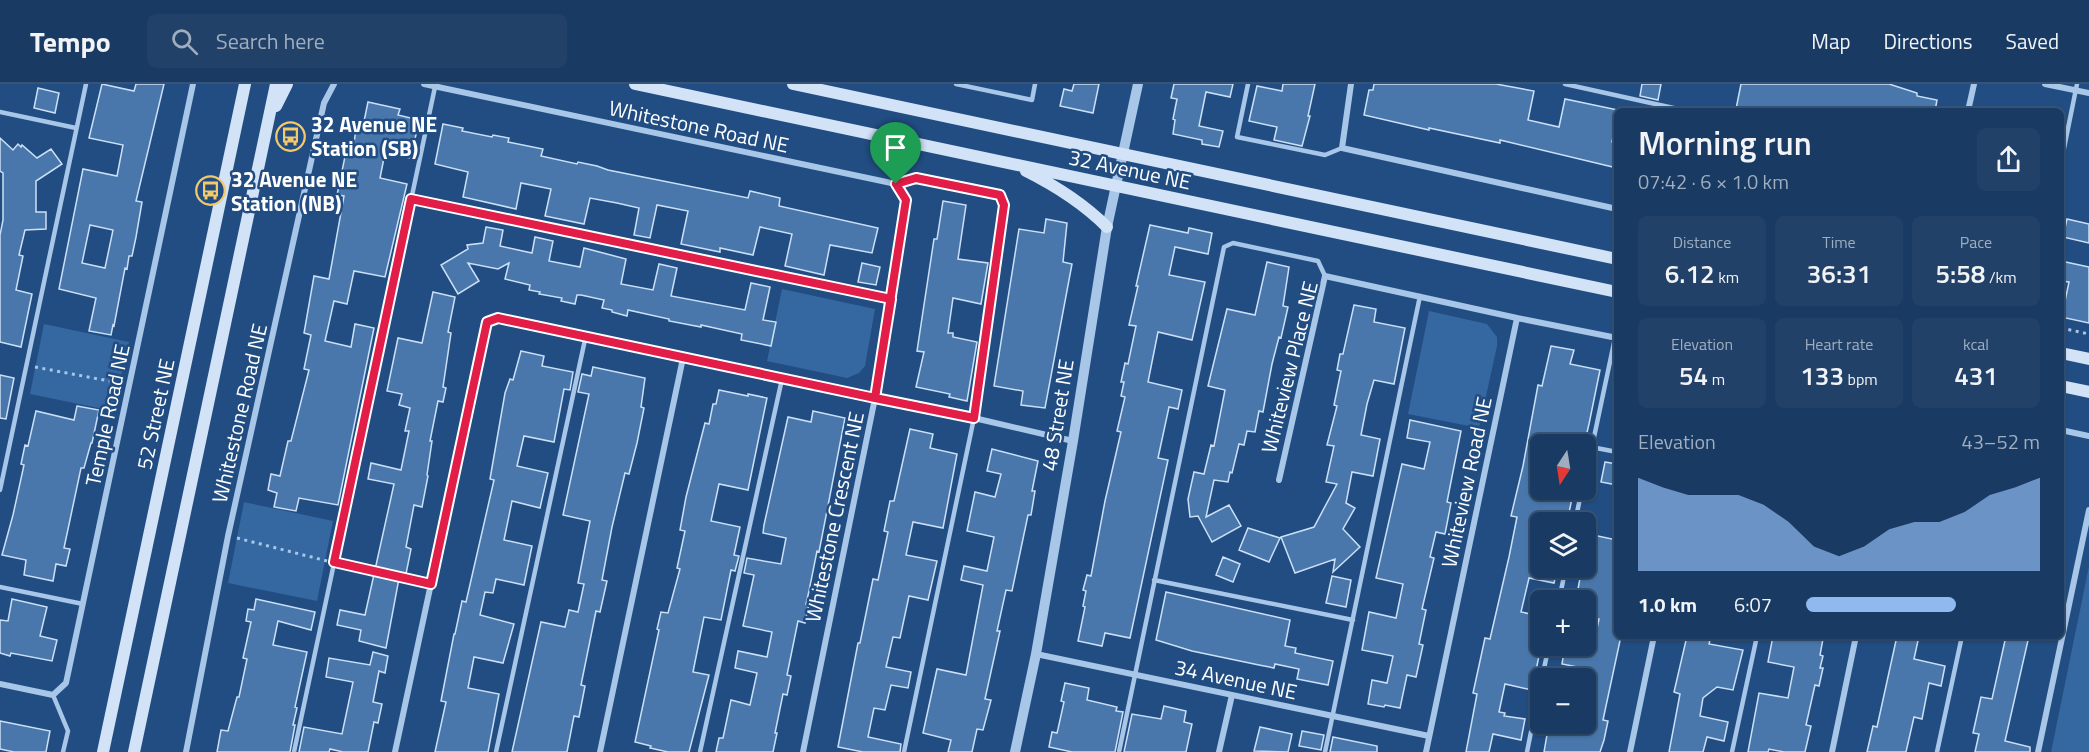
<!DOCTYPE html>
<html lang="en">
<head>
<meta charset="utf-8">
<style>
	body { margin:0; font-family:"Titillium Web",sans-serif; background:#224168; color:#f1f3f6; height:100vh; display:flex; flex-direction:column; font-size:22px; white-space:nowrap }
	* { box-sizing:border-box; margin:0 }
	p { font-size:20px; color:#9fadbe }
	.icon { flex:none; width:33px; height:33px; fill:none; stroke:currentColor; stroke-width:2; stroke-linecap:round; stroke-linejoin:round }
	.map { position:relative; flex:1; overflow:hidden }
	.panel { position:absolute; left:1614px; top:24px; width:450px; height:531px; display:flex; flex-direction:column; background:#193a62; border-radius:9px; box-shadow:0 2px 4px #0004,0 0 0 2px #375477 }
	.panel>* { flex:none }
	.needle { width:39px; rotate:192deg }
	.buttons { position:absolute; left:1530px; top:350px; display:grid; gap:12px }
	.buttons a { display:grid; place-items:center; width:66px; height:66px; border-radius:9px; background:#193a62; box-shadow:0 2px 4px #0004,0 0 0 2px #375477; font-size:30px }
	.pin { position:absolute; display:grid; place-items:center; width:51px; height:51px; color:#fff; margin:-62px -26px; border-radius:50% 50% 50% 0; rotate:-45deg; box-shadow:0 0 6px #0007 }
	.pin .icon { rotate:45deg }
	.round { display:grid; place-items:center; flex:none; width:63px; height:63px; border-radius:9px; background:#224168 }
	.headline { display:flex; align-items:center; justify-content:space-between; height:102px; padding:0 24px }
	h1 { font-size:33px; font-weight:600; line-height:45px }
	.metrics { display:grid; grid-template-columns:repeat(3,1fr); gap:9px; height:102px; padding:6px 24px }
	.metrics div { display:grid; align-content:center; border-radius:9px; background:#224168; text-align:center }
	.metrics b { font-size:26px; font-weight:600 }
	.metrics small { font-size:16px; font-weight:400 }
	.metrics p { font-size:16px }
	.chart { height:168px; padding:12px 24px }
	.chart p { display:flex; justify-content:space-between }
	.chart svg { width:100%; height:108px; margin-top:6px; fill:#90b9f0; opacity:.7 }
	ul { padding:0 24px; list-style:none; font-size:20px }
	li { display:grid; grid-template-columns:96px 72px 1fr; align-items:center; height:45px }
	li i { height:15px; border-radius:8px; background:#90b9f0 }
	header { display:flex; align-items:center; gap:36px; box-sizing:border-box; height:84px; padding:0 30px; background:#193a62; border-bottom:2px solid #375477 }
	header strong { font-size:28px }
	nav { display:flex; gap:33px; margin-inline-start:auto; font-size:21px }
	.search { width:420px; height:54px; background:#224168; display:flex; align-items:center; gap:15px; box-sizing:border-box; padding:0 21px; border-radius:9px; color:#9fadbe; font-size:22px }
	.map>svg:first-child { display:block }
</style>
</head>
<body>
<header>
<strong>Tempo</strong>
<div class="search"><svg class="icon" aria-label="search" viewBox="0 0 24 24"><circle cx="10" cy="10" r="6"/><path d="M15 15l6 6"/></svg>Search here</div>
<nav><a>Map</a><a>Directions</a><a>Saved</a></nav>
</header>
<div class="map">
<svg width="2089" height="668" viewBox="0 0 2089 668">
	<rect width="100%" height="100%" fill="#214d82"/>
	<path fill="#3567a0" d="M782,205L875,225L865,282L859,289L847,294L767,277Z
		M1429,227L1487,240L1497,253V262L1479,344L1408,330Z
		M44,240L129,258L113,327L30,310Z
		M244,418L333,437L317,517L228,499Z
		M2089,482V668H2051Z"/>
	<path fill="#4977ab" stroke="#cbe0f6" stroke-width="1.5" fill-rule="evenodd" d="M102,0L134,7L136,0H164L136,117L142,118L136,153L132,172H129L127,185L125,184L114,242L113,241L111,251L89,247L96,214L59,205L83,85L117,92L123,61L89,54ZM90,141L113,146L105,184L82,179Z
		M1074,0H1099L1093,29L1060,22L1064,5L1072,7Z
		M1174,0H1233L1230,13L1206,8L1199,42L1223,47L1219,63L1202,60V56L1173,50L1175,36L1173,35L1177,15L1171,14Z
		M1283,0H1315L1308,32H1310L1302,62L1274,56L1277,43L1249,37L1257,2L1282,7Z
		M1374,0H1496L1534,7L1528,36L1559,43L1565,15L1618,26L1612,58L1617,59V84L1500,56V59L1429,44V46L1364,31L1369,6H1373Z
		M1642,0H1661L1658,16L1640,12Z
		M1741,0H1889L1917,9V12L1937,16L1935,27H1890L1871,23L1870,27H1744L1736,25Z
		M38,4L59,9L55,29L34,24Z
		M368,18L400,25L398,31L419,36L411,74L385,69L380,94L407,100L385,193L354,187L347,220L334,217L325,257L351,263L355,240L374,244L338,421L299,414L296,427L274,423L277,409L268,406L271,390L280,392L288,357H291L309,286L304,285L311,251L304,249L314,192L329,195L344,112L337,111L348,58L354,59L356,45L362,47Z
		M443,40L463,44L462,47L492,53L493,51L509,54L508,58L543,65L541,72L577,80L578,78L597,82L608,86L748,114L750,107L780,114L779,122L878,144L872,169L830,161L824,191L785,182L792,150L760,143L753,171L720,164V168L681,160L688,127L657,121L650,154L634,151L639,124L617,119L590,114L584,140L545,132L551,105L521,99L516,125L463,113L468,88L435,80Z
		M0,54L13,66L18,60L21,63L22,61L37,74L51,65L62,80L36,97V128H46V145L25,146L19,171L23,172L16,206L32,210L21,263L0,258V151L3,136V89L0,87Z
		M943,117L966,121L958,175L988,179L981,220L953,214L948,249H953V253L977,258L967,317L949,313L950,310L916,303L924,268L917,267L934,155H937Z
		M1046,135L1067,139L1063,178L1072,180L1045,324L1021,321L1023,307L994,302L1019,145L1044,149Z
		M2067,135L2089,140V159L2063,153Z
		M1150,141L1188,149L1189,144L1212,149L1208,170L1175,163L1169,191L1205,198L1192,256L1158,248L1148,298L1182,306L1178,325L1169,323L1158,374L1168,376L1130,554L1105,549L1102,562L1078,557L1085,523L1083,522L1086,507L1083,506L1087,491L1091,492L1105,417L1121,348L1117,347L1125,313L1121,312L1124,298H1121L1125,279L1128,280L1136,242L1129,241L1138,202H1136Z
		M486,143L503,146L500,162L532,169L535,153L553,157L549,177L580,183L584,164L626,175L621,200L653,206L659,180L677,184L671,212L745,226L751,199L770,203L763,236L776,238L771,262L741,256L742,250L701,241V243L669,237V235L628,226L627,232L612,228V226L602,224L604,216L581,211H577L575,220L561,217L562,214L539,210L540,208L529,206L530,201L505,195L509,179L498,185L468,179L479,197L458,210L441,181L468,165L467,161L483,159Z
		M2061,177L2089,183V239L2061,233V221L2064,222L2069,198L2061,197Z
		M1267,178L1289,183L1283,222L1288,223L1281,254L1279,253L1272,280L1263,328L1259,327L1255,348L1247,347L1244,361L1239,360L1232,389L1230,388L1228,398L1214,396L1206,433L1229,421L1241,442L1212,458L1198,432L1190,433L1188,415L1194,388L1204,390L1211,361L1214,362L1225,306L1208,302L1227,225L1255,231Z
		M862,179L880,183L876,201L858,198Z
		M433,208L455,213L448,248L451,249L443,303L446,304L443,318L438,317L430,357H432L427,391L428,392L422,423L414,421L406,463L411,465L406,490L400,489L386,564L359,557L361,546L337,541L340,526L365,531L394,400L368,395L371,379L401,386L409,347H405L410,324L399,321L402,310L387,307L398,254L422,259Z
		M1354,221L1376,225L1374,238L1405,244L1394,300L1374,296L1367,320L1361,351L1380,355L1373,392L1352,388L1346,419L1355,424L1343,445L1360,463L1333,488L1335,475L1295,489L1281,453L1314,443L1337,400L1326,398L1334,362L1327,361L1337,322L1334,321L1341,287L1337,286L1340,270H1343Z
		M1551,262L1574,266L1570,280L1600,286L1589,340L1585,357L1554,351L1552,360H1540V405H1574L1567,438H1540V483H1558L1554,499L1529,494L1521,528L1540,532V567L1532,606L1505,600L1499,628L1505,629L1504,632L1525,635L1521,656L1493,650L1489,668H1466L1477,610L1473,609L1475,600L1485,554L1490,555L1509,473L1517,433L1511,432L1523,382L1538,301L1542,302Z
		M521,267L544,272L542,282L573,288L570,306L564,305L554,358L524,352L517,382L548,389L540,424L512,417L504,456L532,462L524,501L496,495L493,509L485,508L480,531L514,540L503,579L474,573L468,604L499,610L488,668H435L446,618L441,617L454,550H455L462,517L466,518L494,396L490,395L505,309L510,295L513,296Z
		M593,283L645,294L641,323L644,324L637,359L629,390L625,389L612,443L602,496L607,497L600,528L596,527L581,601L585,602L579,633L574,632L567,668H512L541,538L565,543L569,526L578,528L584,500L578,499L590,437L563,431L589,310L578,308L582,290L591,292Z
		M0,291L14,294L6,335L0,334Z
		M719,306L748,312V310L767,314L748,406L719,400L711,437L740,443L734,471L739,472L735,487L731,486L721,536L704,533L693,588L709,591L689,668H668L650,664L651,662L635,658L659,546L657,545L661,528L668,529L680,485L677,484L685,447L680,446L686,413L705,339L709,340L713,320H716Z
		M77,322L99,326L92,359H91L84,384H81L64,464L70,465L66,482L56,480L53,497L24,491L26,476L2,471L13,431L24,381L21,380L25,361L28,362L36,327L74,336Z
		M813,327L845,334L819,468L817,467L809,507L806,520H809L805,539L798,537L787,591L791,592L787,611L783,610L775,649H777L773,668H716L719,654H723L731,616L750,621L757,589L735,584L738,567L767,573L772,548L743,542L754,491L744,489L747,474L781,480L786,454L763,449L764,441L788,333L811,338Z
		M1410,336L1461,347L1447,418L1451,419L1445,450L1436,448L1430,473L1434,474L1422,525L1426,526L1419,560L1423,561L1416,593L1407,591L1400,624L1385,621L1384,623L1368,620L1372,596L1387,599L1393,572L1362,566L1369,528L1396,534L1403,500L1376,494L1402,380L1424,385L1430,358L1407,354Z
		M910,345L933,350L930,364L957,370L943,444L913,438L906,471L937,477L928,516L909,512L900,554L893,553L886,583L911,588L908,604L891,601L885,626L874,624L868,653L901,660L900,668H863L838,663L858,559H860L873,495L878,496L888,448L884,447L890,417H894Z
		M992,365L1038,377L1032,407H1035L1031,431H1028L1012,507L1006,506L997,547H1000L985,615L991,616L983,646L977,645L972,668H948L951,656L923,649L937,585L966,591L983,501L961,496L964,482L987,487L994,453L967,447L975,408L995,413L1001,390L987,387Z
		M1605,378L1617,380V401L1601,398Z
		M1248,444L1280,454L1269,478L1239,466Z
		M1593,451L1617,456V552H1621L1603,636L1608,637L1604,656L1600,668H1544L1549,639L1575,642V639H1586V599L1588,585L1562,580L1565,562L1592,568L1599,535L1586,532V516H1576L1582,483H1586V467L1589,454L1592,455Z
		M1223,473L1240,480L1233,498L1216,491Z
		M1332,492L1351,496L1346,523L1326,519Z
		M1166,508L1290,536L1285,562L1296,564L1295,569L1333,577L1328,601L1297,595L1299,585L1275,580L1274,584L1259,581L1192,567L1156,556Z
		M12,515L47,523L40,552L57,556L52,577L11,569L10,572L0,569V536L8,537Z
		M256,515L315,528L311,546L278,537L273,561L307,568L295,623L297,624L293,641H295L290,668H217L221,646L228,647L237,613H239L247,575L243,574L251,538L246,537L248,525L254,526Z
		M1687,552H1711L1709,560L1743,566L1733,606L1717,603L1703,614L1700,632L1728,638L1724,657L1707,653L1703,668H1669L1680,610L1674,608Z
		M1773,552H1822L1821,554L1823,555L1820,571L1823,572L1820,584H1823L1819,602L1815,601L1806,641L1811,642L1805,668H1784L1769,665L1768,668H1748L1759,609L1788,614L1794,583L1768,578Z
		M1897,552H1919L1914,575L1945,582L1941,602L1929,599L1922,635L1914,633L1906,668H1867L1873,642L1877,643Z
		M2006,552H2029L2005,657L2030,663V668H1975L1979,650L1973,649L1981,613L1992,615Z
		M373,568L388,572L385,589L379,587L373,618L382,620L378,639L374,638L368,668H343L330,665L329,668H299L304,643L342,650L353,598L326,593L329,574L370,581Z
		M1065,599L1089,604L1087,616L1117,623L1116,627L1123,628L1115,668H1072L1049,663L1052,648L1057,649L1058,645L1064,618L1061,617Z
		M1164,622L1186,627L1184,638L1192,640L1186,668H1124L1132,630L1161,635Z
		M0,637L50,647L46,668H14L0,665Z
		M1260,643L1292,650L1288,668L1254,667Z
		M1302,647L1324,651L1321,666L1299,662Z
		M1333,653L1377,662V668H1330Z"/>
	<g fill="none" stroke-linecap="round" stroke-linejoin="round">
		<path stroke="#a7c6e8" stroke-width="3" stroke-dasharray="3 4.5" stroke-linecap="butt" d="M2061,244L2089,250
			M35,283L120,299
			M237,454L327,477
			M342,480L421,497"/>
		<path stroke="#a7c6e8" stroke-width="4.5" d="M956,0L1032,16L1035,0
			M1248,0L1237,53L1325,71L1342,64
			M1565,0L1687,27
			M0,28L76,44
			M2061,79L2077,0
			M896,100L916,94L1000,111L1004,121L974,334L904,668
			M411,115L891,215
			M1591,363L1617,368
			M1586,391L1615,254
			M0,406L86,0
			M1575,438L1582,405
			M1154,496L1353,536
			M0,503L83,520
			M1559,516L1566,483
			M1542,594L1549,561
			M53,611L68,647L63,668
			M294,668L435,3
			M496,668L586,251
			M700,668L782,295
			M1119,668L1224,163L1233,159L1318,177L1325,192
			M1325,668L1420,212
			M1527,668L1540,603
			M1732,668L1757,552
			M1937,668L1962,552"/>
		<path stroke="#a7c6e8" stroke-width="6" d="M424,0L896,100L906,116L875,314L803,668
			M1351,0L1342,64L1617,125
			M2045,0L2089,9
			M1968,27L1974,0
			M2061,346L2089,352
			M1279,396L1325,192L1517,234
			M1036,570L1429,652
			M0,600L53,611L66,599L193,0
			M186,668L228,452L324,19L334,0
			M395,668L487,238L498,234L782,295L974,334L1073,357
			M600,668L683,274
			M1219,668L1232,611
			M1426,668L1517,234L1617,254
			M1630,668L1654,552
			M1832,668L1856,552
			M2038,668L2089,426"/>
		<path stroke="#a7c6e8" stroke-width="10" d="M1015,668L1036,570L1073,357L1107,143L1138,0"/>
		<path stroke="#d2e2f7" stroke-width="12" d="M635,0L1617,208
			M793,0L1617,175
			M276,22L287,0
			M1026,87C1056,102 1083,119 1107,143
			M2061,269L2089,275
			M2061,302L2089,308
			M103,668L245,0
			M134,668L276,0"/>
	</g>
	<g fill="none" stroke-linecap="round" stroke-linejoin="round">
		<defs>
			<path id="route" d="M896,100L906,116L875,314L498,234L487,238L431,500L334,478L411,115L891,215L875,314L974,334L1004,121L1000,111L916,94L896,100"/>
		</defs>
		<use href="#route" stroke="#fff" stroke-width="12"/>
		<use href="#route" stroke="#e11d48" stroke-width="8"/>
	</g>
	<defs>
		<symbol id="bus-ring" viewBox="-11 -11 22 22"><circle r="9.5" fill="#214d82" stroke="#f5c968" stroke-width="1.5"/><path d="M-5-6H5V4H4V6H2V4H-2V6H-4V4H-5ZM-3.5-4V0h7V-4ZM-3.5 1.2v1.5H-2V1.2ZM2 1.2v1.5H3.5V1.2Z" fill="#f5c968"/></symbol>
	</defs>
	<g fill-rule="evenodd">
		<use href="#bus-ring" x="274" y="36" width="33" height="33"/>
		<use href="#bus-ring" x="194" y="90" width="33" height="33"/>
	</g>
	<g text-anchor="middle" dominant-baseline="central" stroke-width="5" stroke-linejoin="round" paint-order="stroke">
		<g font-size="21" font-weight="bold" fill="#fff" stroke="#214d82" text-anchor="start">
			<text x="311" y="40">32 Avenue NE<tspan x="311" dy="24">Station (SB)</tspan></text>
			<text x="231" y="95">32 Avenue NE<tspan x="231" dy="24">Station (NB)</tspan></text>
		</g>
		<g font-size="21" fill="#fff" stroke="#214d82">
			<text transform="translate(699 42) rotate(12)">Whitestone Road NE</text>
			<text transform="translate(1130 85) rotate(12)">32 Avenue NE</text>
			<text transform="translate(1289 283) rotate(-76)">Whiteview Place NE</text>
			<text transform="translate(239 329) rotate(-77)">Whitestone Road NE</text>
			<text transform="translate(155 330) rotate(-78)">52 Street NE</text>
			<text transform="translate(107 331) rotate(-78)">Temple Road NE</text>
			<text transform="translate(1057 331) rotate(-81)">48 Street NE</text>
			<text transform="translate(1466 398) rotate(-78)">Whiteview Road NE</text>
			<text transform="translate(834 433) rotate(-78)">Whitestone Crescent NE</text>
			<text transform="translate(1236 595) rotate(12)">34 Avenue NE</text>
		</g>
	</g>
</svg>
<div class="buttons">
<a><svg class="needle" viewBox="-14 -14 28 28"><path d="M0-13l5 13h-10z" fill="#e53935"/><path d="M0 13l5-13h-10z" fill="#9fadbe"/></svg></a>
<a><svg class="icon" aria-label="layers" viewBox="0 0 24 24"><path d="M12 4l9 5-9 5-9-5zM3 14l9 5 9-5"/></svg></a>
<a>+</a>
<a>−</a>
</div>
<div class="pin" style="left:896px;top:100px;background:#1e9e55"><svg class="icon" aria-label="arrive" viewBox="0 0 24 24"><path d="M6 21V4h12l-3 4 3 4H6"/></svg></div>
<section class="panel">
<div class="headline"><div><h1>Morning run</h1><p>07:42 · 6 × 1.0 km</p></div><a class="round"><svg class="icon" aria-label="share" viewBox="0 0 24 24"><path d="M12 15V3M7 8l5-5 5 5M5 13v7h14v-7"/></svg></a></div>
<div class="metrics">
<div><p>Distance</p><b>6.12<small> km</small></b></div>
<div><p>Time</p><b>36:31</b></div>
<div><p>Pace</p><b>5:58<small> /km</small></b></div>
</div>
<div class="metrics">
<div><p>Elevation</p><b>54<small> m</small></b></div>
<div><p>Heart rate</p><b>133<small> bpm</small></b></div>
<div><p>kcal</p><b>431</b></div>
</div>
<div class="chart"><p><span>Elevation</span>43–52 m</p>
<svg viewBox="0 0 160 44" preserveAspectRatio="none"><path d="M0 44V6L10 10L20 13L30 13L40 13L50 17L60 24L70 34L80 38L90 34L100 27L110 24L120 24L130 20L140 13L150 10L160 6V44z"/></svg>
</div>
<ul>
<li><b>1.0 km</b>6:07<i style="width:64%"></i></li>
</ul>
</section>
</div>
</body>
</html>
